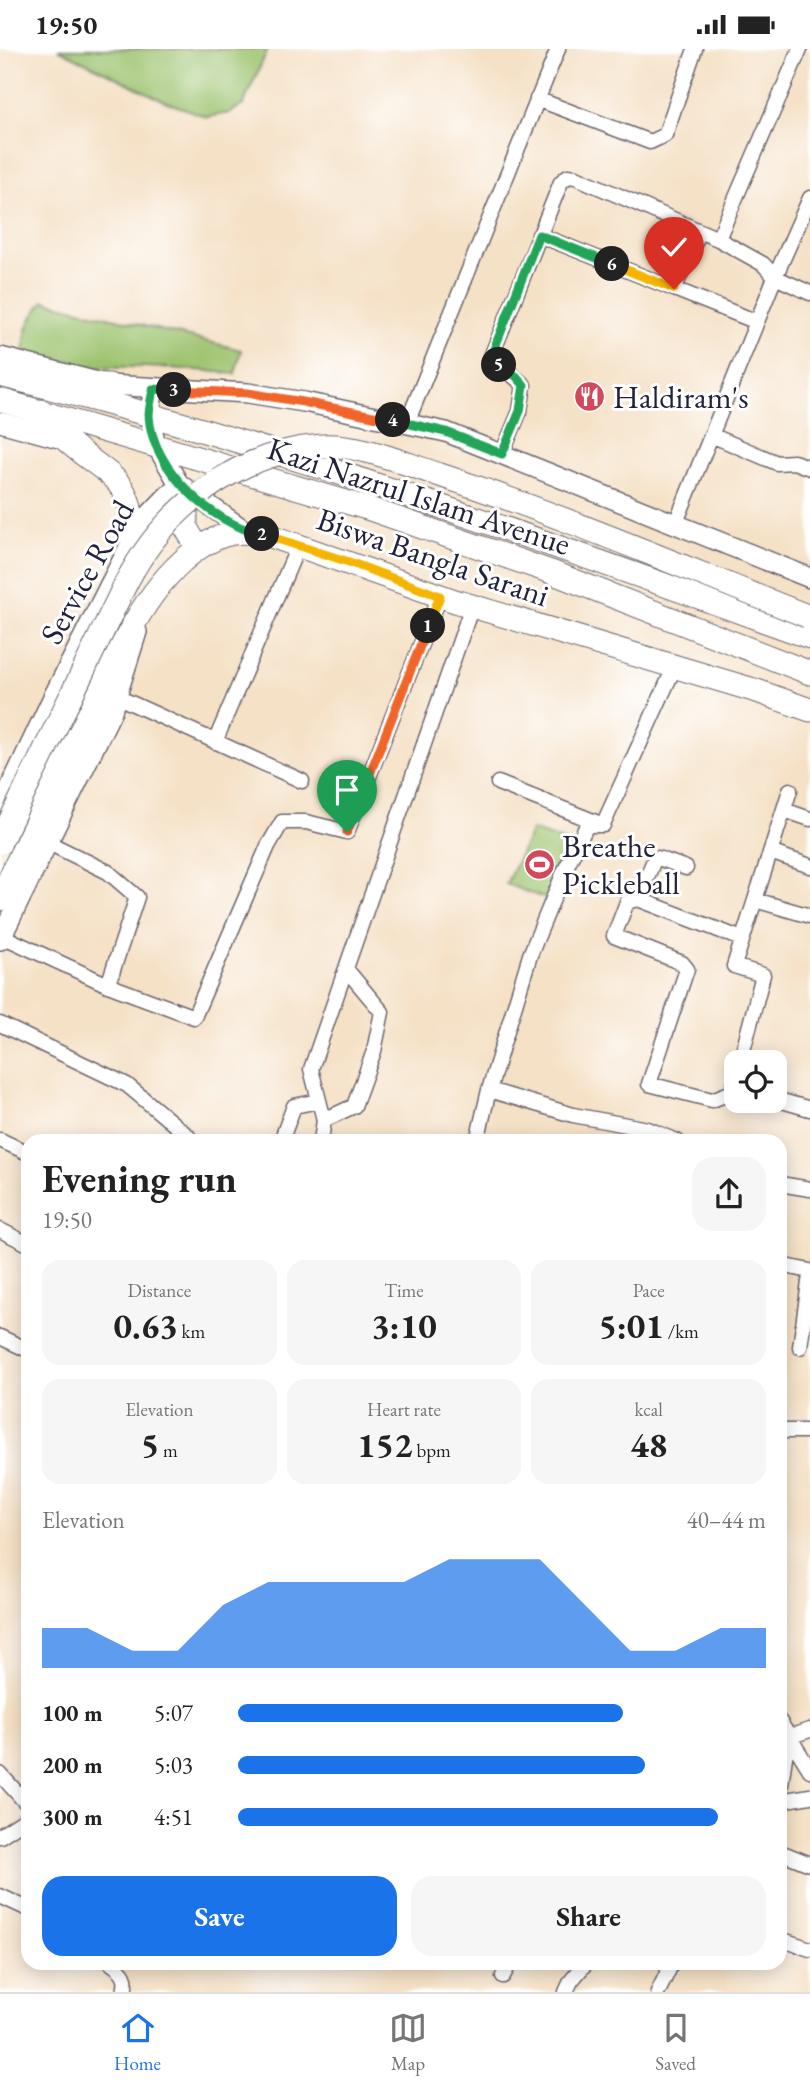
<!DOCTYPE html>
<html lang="en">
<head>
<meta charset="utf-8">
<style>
	body { margin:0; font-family:"EB Garamond",serif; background:#f6f6f6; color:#222; height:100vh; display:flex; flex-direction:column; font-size:26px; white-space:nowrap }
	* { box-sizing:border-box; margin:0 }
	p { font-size:23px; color:#767676 }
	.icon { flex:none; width:38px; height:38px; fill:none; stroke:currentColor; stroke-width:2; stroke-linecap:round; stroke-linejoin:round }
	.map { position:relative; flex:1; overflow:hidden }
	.details { position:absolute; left:21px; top:1085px; width:766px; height:836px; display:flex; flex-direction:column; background:#fff; border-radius:21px; box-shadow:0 4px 18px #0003 }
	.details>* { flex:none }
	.controls { position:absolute; left:724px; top:1001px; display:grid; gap:14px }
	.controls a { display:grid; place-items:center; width:63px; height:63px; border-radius:14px; background:#fff; box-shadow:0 4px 18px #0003; font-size:35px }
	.pin { position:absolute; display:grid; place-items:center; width:60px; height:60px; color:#fff; margin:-72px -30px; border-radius:50% 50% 50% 0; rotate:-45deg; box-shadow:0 0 7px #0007 }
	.pin .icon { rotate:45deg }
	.km { position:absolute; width:35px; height:35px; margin:-18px; border-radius:50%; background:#222; color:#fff; font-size:19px; line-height:35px; text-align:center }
	.round { display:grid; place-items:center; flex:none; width:74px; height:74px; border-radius:21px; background:#f6f6f6 }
	.overview { display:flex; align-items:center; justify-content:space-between; height:119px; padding:0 21px }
	h1 { font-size:38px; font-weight:700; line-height:52px }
	.figures { display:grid; grid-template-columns:repeat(3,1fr); gap:10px; height:119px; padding:7px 21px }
	.figures div { display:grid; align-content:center; border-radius:18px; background:#f6f6f6; text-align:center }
	.figures b { font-size:35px; font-weight:700 }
	.figures small { font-size:19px; font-weight:400 }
	.figures p { font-size:19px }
	.chart { height:196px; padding:14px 21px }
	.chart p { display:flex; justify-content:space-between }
	.chart svg { width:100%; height:126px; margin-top:7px; fill:#1a73e8; opacity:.7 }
	.action { display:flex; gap:14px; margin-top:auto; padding:14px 21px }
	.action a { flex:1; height:80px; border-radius:21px; background:#1a73e8; color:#fff; font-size:28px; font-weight:700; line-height:80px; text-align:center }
	.action a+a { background:#f6f6f6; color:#222 }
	ul { padding:0 21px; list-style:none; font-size:23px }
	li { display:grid; grid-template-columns:112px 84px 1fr; align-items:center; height:52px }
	li i { height:18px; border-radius:9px; background:#1a73e8 }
	.status { display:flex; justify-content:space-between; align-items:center; height:49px; padding:0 35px; background:#fff; direction:ltr }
	.status svg { height:19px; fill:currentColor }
	.menu { display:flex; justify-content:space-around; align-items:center; height:98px; border-top:2px solid #e0e0e0; background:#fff; font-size:19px; color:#767676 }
	.menu a { display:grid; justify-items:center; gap:4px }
	.menu .on { color:#1a73e8 }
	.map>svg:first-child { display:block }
</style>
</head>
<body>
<div class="status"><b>19:50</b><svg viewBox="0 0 49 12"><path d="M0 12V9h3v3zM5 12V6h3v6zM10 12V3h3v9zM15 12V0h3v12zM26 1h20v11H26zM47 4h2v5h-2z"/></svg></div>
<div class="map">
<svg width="810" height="1943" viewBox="0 0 810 1943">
	<rect width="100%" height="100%" fill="#fff"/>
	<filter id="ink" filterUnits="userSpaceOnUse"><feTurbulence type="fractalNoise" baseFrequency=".0143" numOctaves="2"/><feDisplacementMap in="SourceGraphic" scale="14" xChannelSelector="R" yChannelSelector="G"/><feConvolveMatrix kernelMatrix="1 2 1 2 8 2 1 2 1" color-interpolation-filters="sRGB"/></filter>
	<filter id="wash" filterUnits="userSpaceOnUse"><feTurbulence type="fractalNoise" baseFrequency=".00686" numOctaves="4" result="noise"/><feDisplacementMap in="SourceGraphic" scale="28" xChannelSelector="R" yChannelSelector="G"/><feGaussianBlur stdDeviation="1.57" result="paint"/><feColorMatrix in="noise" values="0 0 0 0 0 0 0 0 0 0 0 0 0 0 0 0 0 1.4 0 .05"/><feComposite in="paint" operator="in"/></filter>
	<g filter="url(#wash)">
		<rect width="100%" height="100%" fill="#f5e1c6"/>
		<path fill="#9dc36e" stroke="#607254" stroke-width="2" d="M58,0H268L243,56L229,64L207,68L164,52Z
			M44,252L241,301L235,325C204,321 174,319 143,318C103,318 65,319 26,308C21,287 31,267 44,252Z
			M532,781L571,795L546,850L506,835Z"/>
	</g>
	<g filter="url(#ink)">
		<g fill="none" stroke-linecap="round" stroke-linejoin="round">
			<defs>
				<path id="minor" d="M537,50L650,93L665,86L695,0
					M810,149L775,228L810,244
					M539,186L757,273
					M674,240L700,182
					M407,374L558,0
					M711,386L777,414L794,413L810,419
					M502,405L520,362L524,336L491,308L561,133L568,127L576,128L718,190
					M675,476L775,228L763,215L718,190L800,0
					M118,648L302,732
					M215,693L299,495
					M498,734L598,774
					M784,761L810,770
					M49,794L108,823L137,848L108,936
					M770,803L810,817
					M686,819L658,809L654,811L638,850L742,890
					M638,850L627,853L614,887L682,914L687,920L649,1035L712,1051L732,1043
					M755,851L810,867
					M2,887L108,936L194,968L268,797L282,773H306L347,783L440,547
					M0,975L127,1036L188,1087L189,1092
					M740,1013L763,926L734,917L790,741
					M737,1026L732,1043H737
					M489,1041L573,1066L648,1080L677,1092
					M775,1050L810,1060
					M324,1071L354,1057L374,1002L382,963L346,920
					M0,1091L28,1104
					M281,1092L294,1057L319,1052
					M321,1092L324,1071L311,1020L472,557
					M477,1092L489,1041L530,906L564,823L587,776H603L674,619
					M780,1135L810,1140
					M0,1181L28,1195
					M780,1216L810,1222
					M0,1288L28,1301
					M800,1298L810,1226
					M780,1382H810
					M780,1673L810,1721
					M0,1725L28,1756
					M780,1742L788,1688L810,1681
					M780,1752L810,1747
					M0,1787L28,1769
					M780,1803L810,1815
					M0,1847L28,1860
					M780,1890L810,1900
					M111,1914C124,1923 128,1928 124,1943
					M503,1927L510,1914
					M566,1943L571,1932L586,1914
					M658,1943L672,1914"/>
				<path id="tertiary" d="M0,308L109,336L248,344L304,353L446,383L810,529
					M154,340L149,366L156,396L179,435L244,481
					M0,373L66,391
					M0,760L53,648L137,482L149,466L179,435
					M0,891L112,662L137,583"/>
				<path id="primary" d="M0,326C276,394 543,492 810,588
					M68,335L109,336
					M0,351L370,460L551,523L810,624
					M40,362C48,371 56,381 65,390C105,427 136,427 132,492
					M186,442V479L198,499
					M0,850C30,786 60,722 92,659C119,603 145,538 196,501C223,482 241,480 271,487L455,552L757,642L810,661"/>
			</defs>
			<use href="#minor" stroke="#6c656c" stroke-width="17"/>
			<use href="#tertiary" stroke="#6c656c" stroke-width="22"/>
			<use href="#primary" stroke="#6c656c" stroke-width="25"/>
			<use href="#minor" stroke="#fff" stroke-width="14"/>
			<use href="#tertiary" stroke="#fff" stroke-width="19"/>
			<use href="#primary" stroke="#fff" stroke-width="23"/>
			<defs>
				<path id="primary-bridge" d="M0,793L126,534C164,460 236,403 322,397C362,395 402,414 440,426C564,467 685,519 807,567"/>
			</defs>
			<use href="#primary-bridge" stroke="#6c656c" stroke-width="25" stroke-linecap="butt"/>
			<use href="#primary-bridge" stroke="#fff" stroke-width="23"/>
		</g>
	</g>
	<g fill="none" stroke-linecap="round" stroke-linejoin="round" filter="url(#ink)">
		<defs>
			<path id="split-1" d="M347,783L428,577"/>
			<path id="split-2" d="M262,485L349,513L440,547L428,577"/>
			<path id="split-3" d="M174,341L153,340C152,348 149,358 149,367C152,420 212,475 262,485"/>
			<path id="split-4" d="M174,341L248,344L303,353L393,371"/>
			<path id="split-5" d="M393,371L446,383L502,405L520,362L524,336L516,327L499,316"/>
			<path id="split-6" d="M499,316L491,308L539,186L612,215"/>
			<path id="split-7" d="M612,215L674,240"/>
		</defs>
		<use href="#split-1" stroke="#fff" stroke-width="14"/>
		<use href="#split-2" stroke="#fff" stroke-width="14"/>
		<use href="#split-3" stroke="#fff" stroke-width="14"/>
		<use href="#split-4" stroke="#fff" stroke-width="14"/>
		<use href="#split-5" stroke="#fff" stroke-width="14"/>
		<use href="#split-6" stroke="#fff" stroke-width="14"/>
		<use href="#split-7" stroke="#fff" stroke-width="14"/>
		<use href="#split-1" stroke="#f0652b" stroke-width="9"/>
		<use href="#split-2" stroke="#f5b400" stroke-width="9"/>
		<use href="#split-3" stroke="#22a559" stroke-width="9"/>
		<use href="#split-4" stroke="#f0652b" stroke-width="9"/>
		<use href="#split-5" stroke="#22a559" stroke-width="9"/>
		<use href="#split-6" stroke="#22a559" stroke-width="9"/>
		<use href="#split-7" stroke="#f5b400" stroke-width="9"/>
	</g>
	<defs>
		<symbol id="restaurant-disc" viewBox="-11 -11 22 22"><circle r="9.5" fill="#d1495b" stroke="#fff"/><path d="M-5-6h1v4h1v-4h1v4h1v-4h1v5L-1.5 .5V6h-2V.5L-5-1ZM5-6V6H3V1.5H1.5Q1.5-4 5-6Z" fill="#fff"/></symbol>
		<symbol id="stadium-disc" viewBox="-11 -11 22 22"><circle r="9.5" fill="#d1495b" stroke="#fff"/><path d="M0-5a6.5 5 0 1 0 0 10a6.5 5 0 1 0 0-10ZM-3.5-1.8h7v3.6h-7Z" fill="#fff"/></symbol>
	</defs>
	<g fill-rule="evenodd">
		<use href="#restaurant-disc" x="572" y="330" width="35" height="35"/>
		<use href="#stadium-disc" x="522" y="798" width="35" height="35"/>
	</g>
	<g text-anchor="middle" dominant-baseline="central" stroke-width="6" stroke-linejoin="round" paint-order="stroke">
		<g font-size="32" fill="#22223b" stroke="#fff" text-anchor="start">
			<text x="613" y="348">Haldiram's</text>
			<text x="562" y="797">Breathe<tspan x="562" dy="37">Pickleball</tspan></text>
		</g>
		<g font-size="32" fill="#22223b" stroke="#fff">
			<text transform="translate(419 447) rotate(18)">Kazi Nazrul Islam Avenue</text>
			<text transform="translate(433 508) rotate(19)">Biswa Bangla Sarani</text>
			<text transform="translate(87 523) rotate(-61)">Service Road</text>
		</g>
	</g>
</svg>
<div class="controls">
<a><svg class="icon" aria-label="locate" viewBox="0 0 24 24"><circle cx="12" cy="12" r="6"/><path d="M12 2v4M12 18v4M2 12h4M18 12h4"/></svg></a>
</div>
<div class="pin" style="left:347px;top:783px;background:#1e9e55"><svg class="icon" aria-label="arrive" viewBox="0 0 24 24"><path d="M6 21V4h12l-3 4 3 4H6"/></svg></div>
<div class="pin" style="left:674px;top:240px;background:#d93025"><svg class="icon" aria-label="check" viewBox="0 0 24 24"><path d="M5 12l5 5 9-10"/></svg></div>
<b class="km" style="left:428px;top:577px">1</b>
<b class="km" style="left:262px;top:485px">2</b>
<b class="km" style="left:174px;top:341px">3</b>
<b class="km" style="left:393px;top:371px">4</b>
<b class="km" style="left:499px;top:316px">5</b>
<b class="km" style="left:612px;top:215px">6</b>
<section class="details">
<div class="overview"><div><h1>Evening run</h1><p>19:50</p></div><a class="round"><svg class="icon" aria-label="share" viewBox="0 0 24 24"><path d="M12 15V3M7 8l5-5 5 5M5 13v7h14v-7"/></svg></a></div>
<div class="figures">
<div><p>Distance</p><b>0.63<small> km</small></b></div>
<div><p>Time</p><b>3:10</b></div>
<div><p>Pace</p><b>5:01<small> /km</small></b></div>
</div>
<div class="figures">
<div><p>Elevation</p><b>5<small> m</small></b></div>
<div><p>Heart rate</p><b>152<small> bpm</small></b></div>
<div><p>kcal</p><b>48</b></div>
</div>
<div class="chart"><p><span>Elevation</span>40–44 m</p>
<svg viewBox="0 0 160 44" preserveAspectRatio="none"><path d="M0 44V30L10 30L20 38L30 38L40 22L50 14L60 14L70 14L80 14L90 6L100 6L110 6L120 22L130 38L140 38L150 30L160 30V44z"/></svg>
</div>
<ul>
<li><b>100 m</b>5:07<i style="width:73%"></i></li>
<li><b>200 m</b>5:03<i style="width:77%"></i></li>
<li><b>300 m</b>4:51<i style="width:91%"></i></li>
</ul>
<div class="action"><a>Save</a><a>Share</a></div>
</section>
</div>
<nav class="menu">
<a class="on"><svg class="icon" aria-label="home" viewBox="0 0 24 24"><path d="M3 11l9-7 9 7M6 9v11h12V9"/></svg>Home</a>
<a><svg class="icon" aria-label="map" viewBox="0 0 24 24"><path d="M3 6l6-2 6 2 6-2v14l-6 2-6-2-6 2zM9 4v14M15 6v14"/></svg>Map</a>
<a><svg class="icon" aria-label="saved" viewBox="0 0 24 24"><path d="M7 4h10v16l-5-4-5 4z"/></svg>Saved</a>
</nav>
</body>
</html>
